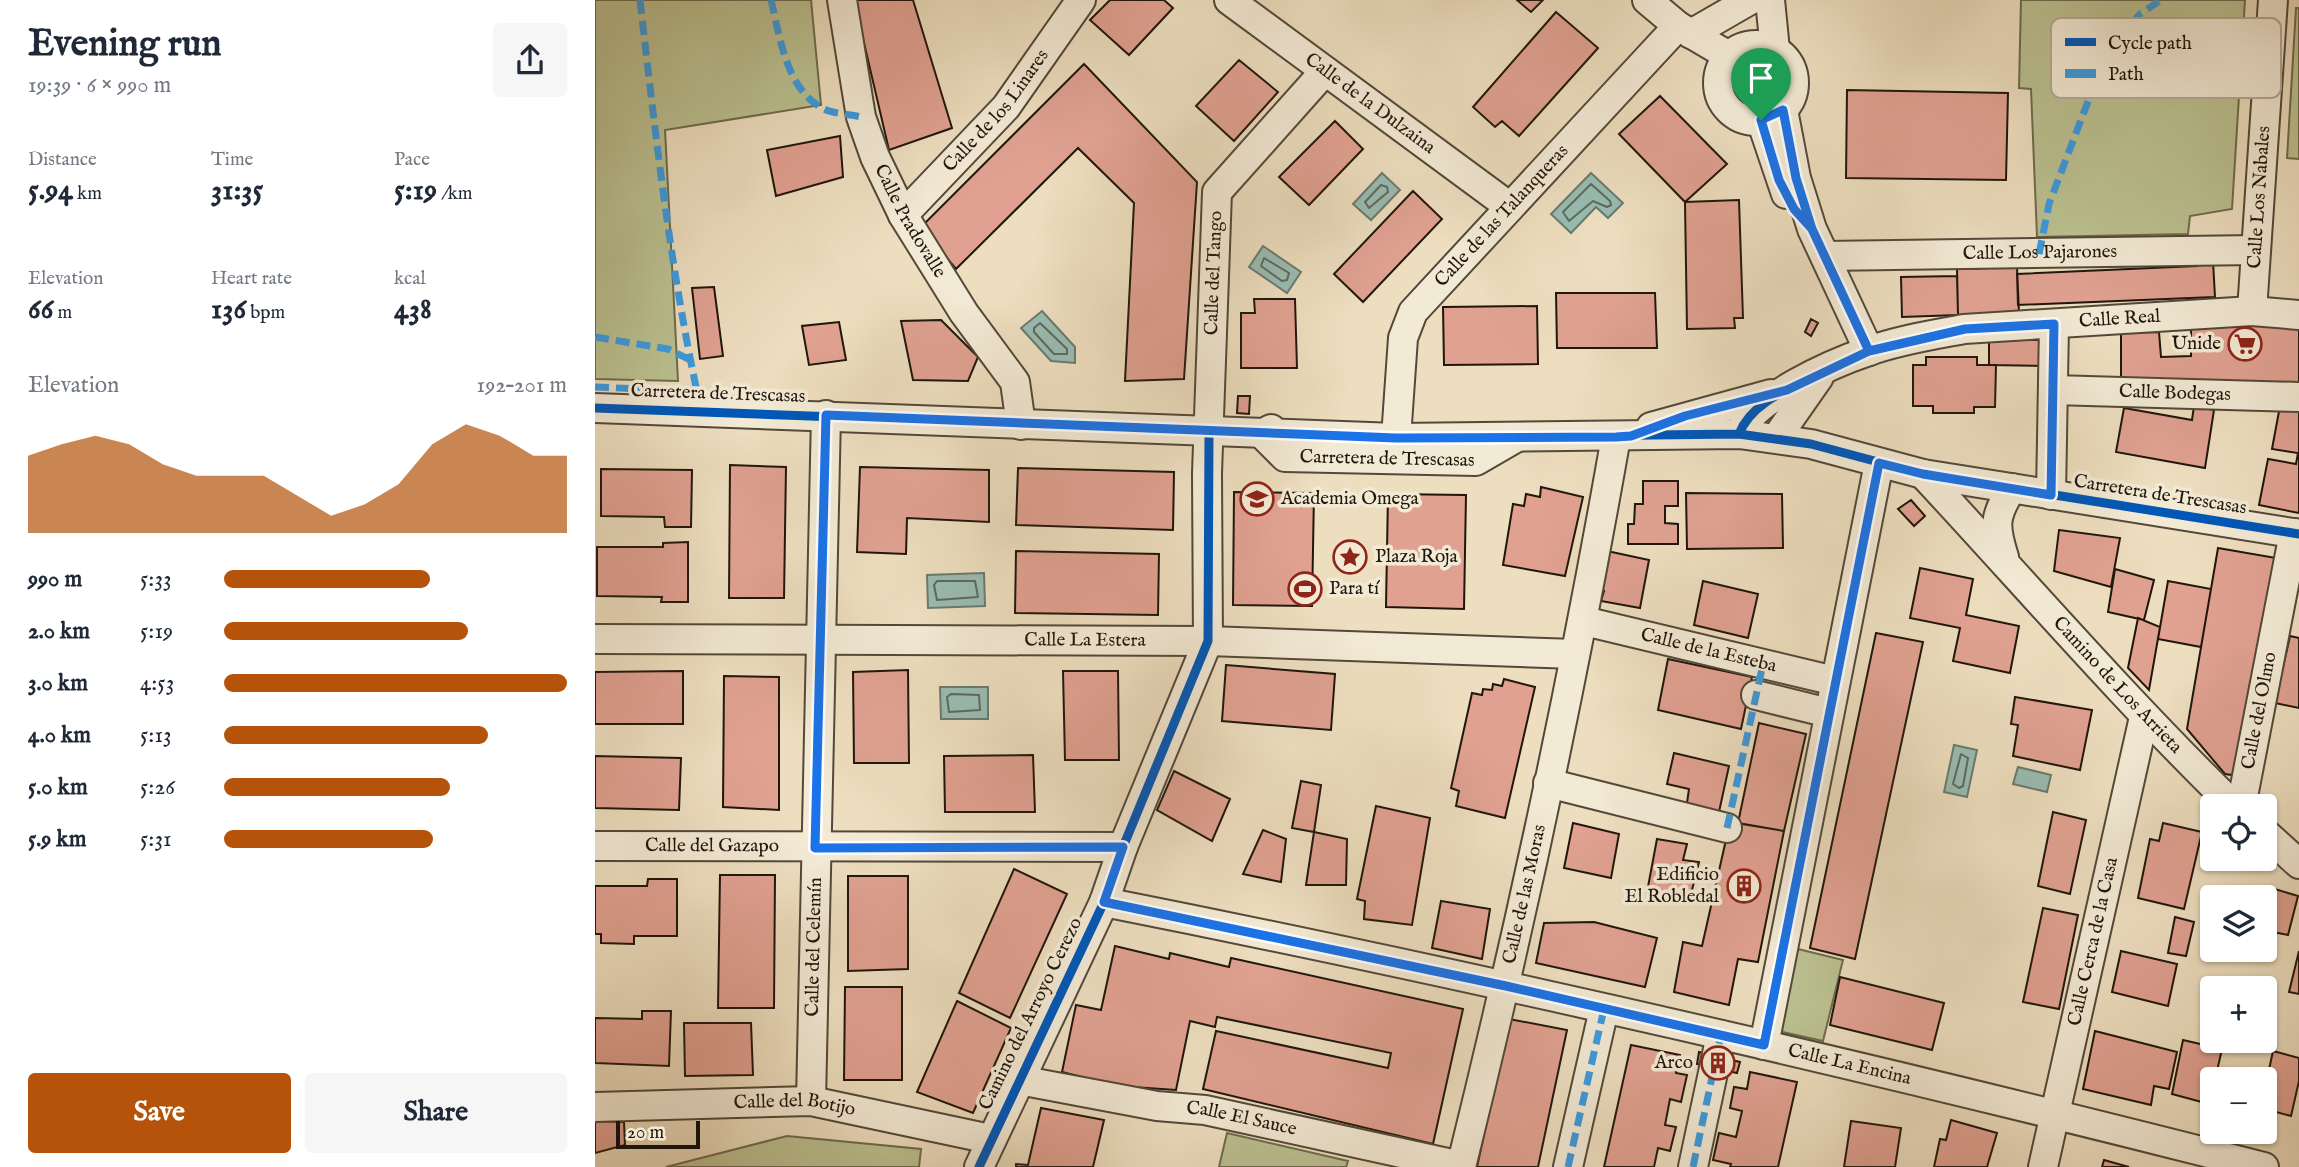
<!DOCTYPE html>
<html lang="en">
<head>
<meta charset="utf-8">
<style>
	body { margin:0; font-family:"IM FELL English",serif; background:#f6f6f7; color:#1f2937; height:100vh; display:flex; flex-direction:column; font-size:26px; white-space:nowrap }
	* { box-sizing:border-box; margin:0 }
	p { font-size:23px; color:#747a83 }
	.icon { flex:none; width:38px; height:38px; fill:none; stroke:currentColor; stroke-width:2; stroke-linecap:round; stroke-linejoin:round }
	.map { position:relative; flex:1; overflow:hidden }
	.panel { display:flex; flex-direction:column; background:#fff; width:595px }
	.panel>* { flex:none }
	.tools { position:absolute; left:1605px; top:794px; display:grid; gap:14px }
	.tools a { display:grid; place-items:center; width:77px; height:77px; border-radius:7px; background:#fff; box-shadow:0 2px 5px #0004; font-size:35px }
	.scale { position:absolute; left:21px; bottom:18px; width:84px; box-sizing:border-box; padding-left:7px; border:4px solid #20160c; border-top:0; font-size:19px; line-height:24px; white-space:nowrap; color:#20160c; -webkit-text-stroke:5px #f3ead5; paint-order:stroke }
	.pin { position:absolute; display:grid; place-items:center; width:60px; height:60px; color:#fff; margin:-72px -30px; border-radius:50% 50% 50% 0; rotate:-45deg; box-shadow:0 0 7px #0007 }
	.pin .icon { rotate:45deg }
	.round { display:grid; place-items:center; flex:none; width:74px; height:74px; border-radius:7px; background:#f6f6f7 }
	.headline { display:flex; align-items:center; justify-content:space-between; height:119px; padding:0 28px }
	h1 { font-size:38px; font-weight:700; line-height:52px }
	.stats { display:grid; grid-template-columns:repeat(3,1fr); gap:10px; height:119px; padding:7px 28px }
	.stats div { display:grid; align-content:center }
	.stats b { font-size:30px; font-weight:700 }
	.stats small { font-size:19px; font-weight:400 }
	.stats p { font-size:19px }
	.chart { height:196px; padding:14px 28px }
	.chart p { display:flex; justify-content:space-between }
	.chart svg { width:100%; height:126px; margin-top:7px; fill:#b45309; opacity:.7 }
	.primary-button { display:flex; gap:14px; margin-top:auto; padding:14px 28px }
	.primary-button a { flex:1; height:80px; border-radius:7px; background:#b45309; color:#fff; font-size:28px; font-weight:700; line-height:80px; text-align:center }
	.primary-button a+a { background:#f6f6f7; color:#1f2937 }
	ul { padding:0 28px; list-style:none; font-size:23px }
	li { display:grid; grid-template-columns:112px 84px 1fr; align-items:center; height:52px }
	li i { height:18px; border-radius:9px; background:#b45309 }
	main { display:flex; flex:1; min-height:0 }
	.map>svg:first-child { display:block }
</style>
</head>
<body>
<main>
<section class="panel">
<div class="headline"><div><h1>Evening run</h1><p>19:39 · 6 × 990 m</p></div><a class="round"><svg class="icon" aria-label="share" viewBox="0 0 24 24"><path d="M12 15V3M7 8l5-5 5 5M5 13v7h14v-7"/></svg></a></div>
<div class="stats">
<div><p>Distance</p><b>5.94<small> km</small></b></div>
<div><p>Time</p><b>31:35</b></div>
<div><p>Pace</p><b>5:19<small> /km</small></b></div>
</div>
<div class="stats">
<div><p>Elevation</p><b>66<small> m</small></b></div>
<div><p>Heart rate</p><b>136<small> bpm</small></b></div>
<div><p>kcal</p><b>438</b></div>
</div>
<div class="chart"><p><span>Elevation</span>192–201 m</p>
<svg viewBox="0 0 160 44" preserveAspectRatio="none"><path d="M0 44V17L10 13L20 10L30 13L40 20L50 24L60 24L70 24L80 31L90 38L100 34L110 27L120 13L130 6L140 10L150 17L160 17V44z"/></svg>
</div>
<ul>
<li><b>990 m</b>5:33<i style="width:60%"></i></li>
<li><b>2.0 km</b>5:19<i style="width:71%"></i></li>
<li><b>3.0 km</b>4:53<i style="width:100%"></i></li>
<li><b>4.0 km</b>5:13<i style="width:77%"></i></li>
<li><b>5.0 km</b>5:26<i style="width:66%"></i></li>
<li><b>5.9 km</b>5:31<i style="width:61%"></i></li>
</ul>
<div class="primary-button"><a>Save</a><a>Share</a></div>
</section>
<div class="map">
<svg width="1704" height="1167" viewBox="0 0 1704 1167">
	<rect width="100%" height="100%" fill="#eddebf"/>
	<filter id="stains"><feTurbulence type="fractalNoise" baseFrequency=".00286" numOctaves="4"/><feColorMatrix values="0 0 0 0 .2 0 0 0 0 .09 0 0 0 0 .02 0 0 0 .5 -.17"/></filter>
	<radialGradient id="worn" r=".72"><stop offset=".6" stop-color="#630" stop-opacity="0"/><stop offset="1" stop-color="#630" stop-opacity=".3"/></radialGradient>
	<path fill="#bbc090" stroke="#6e6b4e" stroke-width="2" d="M0,0H216L226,105L70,130L83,381L0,379Z
		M1426,0H1650L1637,209L1595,216L1593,234L1442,237L1436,89L1424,88Z
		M1701,8H1704V159L1692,158Z
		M1203,949L1248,960L1228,1041L1183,1031Z
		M632,1133L753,1161L751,1167H624Z
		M192,1136L326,1149L324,1167H71Z"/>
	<path fill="#99bcb2" stroke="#697a70" stroke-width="2" d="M787,173L805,190L776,220L758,204Z
		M996,173L1028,203L1013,218L1001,207L976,233L956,214Z
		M668,246L706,272L692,293L654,267Z
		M447,311L480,347V363L456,361L426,328Z
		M389,573L390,606L333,608L332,575Z
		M345,687H393V719H346Z
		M1359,745L1382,750L1372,797L1349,792Z
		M1423,767L1456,775L1452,792L1418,784Z"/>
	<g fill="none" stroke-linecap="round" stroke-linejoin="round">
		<path stroke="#5c695f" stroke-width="2" d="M996,184L1015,201L1016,205L1012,207L998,201L974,221L968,212Z
			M786,185L792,187L793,192L774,208L770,202Z
			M669,258L694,273L692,280L687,281L666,266Z
			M445,323L472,349V354H459L439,332V328Z
			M342,581H380L383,597L342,600L339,585Z
			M356,694L384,695L385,710L354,712L352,697Z
			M1366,754L1373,758L1368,786L1364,788L1358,784Z"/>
	</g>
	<path fill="#e0a191" stroke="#20160c" stroke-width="2" d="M259,0H318L357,128L294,150Z
		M515,0H569L578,8L534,55L495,20Z
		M922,0H948L936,12Z
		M961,12L1003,48L924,136L907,121L900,127L878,107Z
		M644,60L683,92L639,141L601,106Z
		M489,64L602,182L589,379L530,381L539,203L483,148L361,269L326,227Z
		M1252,90L1413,93L1411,180L1251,178Z
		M1065,96L1132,164L1090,202L1024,134Z
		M740,121L768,149L714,205L684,177Z
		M245,136L248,177L181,196L172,150Z
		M818,191L847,219L768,302L739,274Z
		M1144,200L1148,318H1139L1140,328L1092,329L1090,202Z
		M1618,261L1620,297L1423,305L1422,274L1602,266V262Z
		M1422,267L1424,313L1363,315L1362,269Z
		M1362,276L1363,315L1307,317L1306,277Z
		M119,287L128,356L105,359L97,288Z
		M961,293H1060L1062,348H962Z
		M659,299H700L702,368H646V313H660Z
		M942,306L943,364L849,365L848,307Z
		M1216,319L1223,323L1216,336L1210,332Z
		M346,320L383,357L373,381L318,380L306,321Z
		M244,322L251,360L214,365L207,326Z
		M1596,324L1704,327V383L1526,381V333L1564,332L1566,357L1596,356Z
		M1394,340H1453V366L1394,365Z
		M1331,357H1382V365H1401L1400,407H1379V413H1338V406H1318V365H1331Z
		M643,396H655L654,414L642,413Z
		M1599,406L1619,410L1610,468L1521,452L1529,408L1597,420Z
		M1685,406L1704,409V513L1664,505L1673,459L1701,464L1703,453L1677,449Z
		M135,465L191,467L189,598H134Z
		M265,467L394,470V522L312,518L311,554L262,552Z
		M423,468L579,472L578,530L421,525Z
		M6,469L97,470L96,527H70L69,517L6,516Z
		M1048,481H1083V506H1070V523L1083,524V544H1033V524H1039L1040,504H1048Z
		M946,487L988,497L970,576L908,565L918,504L929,506L931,494L945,497Z
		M639,492L719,493L717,606L638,605Z
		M1091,493L1187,494L1188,548L1092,549Z
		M793,494L871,495L869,609L791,607Z
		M1316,500L1330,516L1319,526L1303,509Z
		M1464,530L1525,538L1516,587L1459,571Z
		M93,542V602H66L67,597L2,596V547H68V543Z
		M1623,548L1681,558L1644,776L1630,774L1592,729Z
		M421,551L564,554L563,615L420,613Z
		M1012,551L1054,560L1045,608L1006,601L1009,591L1005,590Z
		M1325,568L1378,579L1371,615L1424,626L1415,673L1358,661L1365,628L1315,618Z
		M1520,569L1559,580L1549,620L1513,612Z
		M1108,581L1163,594L1153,638L1099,625Z
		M1573,581L1616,589L1606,647L1563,639Z
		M1543,618L1565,627L1554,690L1533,668Z
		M1281,633L1328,642L1260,959L1215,948Z
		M1695,636L1704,638V708L1680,703Z
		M1073,659L1157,677L1146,729L1063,710Z
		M631,665L740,674L736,730L627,721Z
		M313,670L314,763H259L258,672Z
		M88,671V724H0V672Z
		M468,671H523L524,760H470Z
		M129,676L184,677V810L128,807Z
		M909,679L940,687L910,818L861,806L864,791L856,788L877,693L887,695L888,689L897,690L898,684L907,686Z
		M1420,697L1497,710L1485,770L1418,756L1423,725L1416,724Z
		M1164,723L1211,734L1189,831L1143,823Z
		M1079,753L1134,766L1124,812L1092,803L1094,789L1072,784Z
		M438,755L440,812H350L349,756Z
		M0,756L86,758L84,810L0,808Z
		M579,771L635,799L617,841L562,810Z
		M706,781L726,785L719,832L697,828Z
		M781,806L835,818L817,925L769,919L770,901L762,899Z
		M1458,812L1491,820L1475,894L1443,886Z
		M1135,822L1189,831L1163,962L1143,959L1134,1005L1079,992L1088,942L1107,946Z
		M978,823L1024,834L1016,878L969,868Z
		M1568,823L1607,832L1589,909L1543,898L1555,839L1564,841Z
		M668,830L691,839L686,882L648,874Z
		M719,832L752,839L751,885H711Z
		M1062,839L1092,844L1088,860L1104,862L1096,894L1052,892Z
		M419,869L472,894L415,1018L364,993Z
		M125,875H180L179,1008H123Z
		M253,876H313V969L253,971Z
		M53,879H82V936H39V944L6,943V934H0V886H52Z
		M1673,887L1703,896L1693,935L1678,932L1675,946L1670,945V898Z
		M846,901L895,909L887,959L837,948Z
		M1448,908L1483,915L1464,1009L1428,1002Z
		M1580,917L1599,922L1591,956L1573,953Z
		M999,922L1062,938L1050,987L941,963L949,923Z
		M520,946L574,959L575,953L634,967L636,958L868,1009L838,1144L608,1089L621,1031L793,1068L796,1053L622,1017L620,1027L595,1021L581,1090L523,1086L467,1072L481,1005L506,1010Z
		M1526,951L1582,964L1573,1006L1517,992Z
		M1704,951V994L1694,992Z
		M1245,977L1349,1003L1337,1050L1235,1025Z
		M250,987H307V1080H249Z
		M362,1001L416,1028L378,1113L322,1092Z
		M47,1011H76L74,1066L0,1063V1018L47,1019Z
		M914,1019L972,1030L943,1167H882Z
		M89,1023H156L158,1075L90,1076Z
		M1500,1031L1582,1052L1574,1089L1559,1086L1556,1105L1488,1089Z
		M1588,1040L1627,1049L1620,1080H1617L1614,1104L1577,1094Z
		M1036,1045L1085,1055L1081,1073L1092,1075L1086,1102L1075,1099L1070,1125L1081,1127L1075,1151L1063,1148L1059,1167H1009Z
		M1678,1051L1704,1058V1081L1696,1116L1670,1109V1088Z
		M1104,1052L1145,1062L1142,1073L1102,1064Z
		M1155,1072L1202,1082L1183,1167H1135L1136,1164L1118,1160L1124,1133L1141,1137L1147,1111L1135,1108L1139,1087L1152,1089Z
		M446,1108L509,1120L498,1167H421V1164L433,1165Z
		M1356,1120L1402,1133L1392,1167H1339L1345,1139L1351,1140Z
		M0,1121L29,1122L30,1145L0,1153Z
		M1256,1121L1306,1128L1300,1167H1249Z
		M1509,1160L1534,1167H1507Z"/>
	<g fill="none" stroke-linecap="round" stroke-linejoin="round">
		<defs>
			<g id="minor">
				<path id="s1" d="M247,0L266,117L280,157L308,215L369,313L420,382L426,425"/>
				<path id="s2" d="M634,0L915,207"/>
				<path d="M1052,0L1083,26L1134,56"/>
				<path d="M1175,0L1180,50"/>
				<path d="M1096,34L1155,0"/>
				<circle cx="1161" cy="83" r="38"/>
				<path d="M1188,110L1201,178L1217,229L1274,351"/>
				<path d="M1166,120L1191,194"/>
				<path id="s3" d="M308,215L411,107L486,0"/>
				<path id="s4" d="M1230,256L1661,250"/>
				<path id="s5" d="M1657,311L1678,0"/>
				<path id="s6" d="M1458,390L1704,397"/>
				<path d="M0,408L801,438L1144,434L1216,444L1328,474L1704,534"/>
				<path d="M1056,427L1176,394"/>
				<path id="s7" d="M676,429L667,434L690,457L881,461L919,439"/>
				<path id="s8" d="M1144,434C1158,398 1238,363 1274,351C1304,340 1338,335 1369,329L1657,311L1704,315"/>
				<path d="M1182,437L1224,377"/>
				<path id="s9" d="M801,438L808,338L818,312L1083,26"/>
				<path id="s10" d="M1328,474C1432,586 1531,701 1640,807"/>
				<path d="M1456,495L1459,324"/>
				<path d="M1409,557C1399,526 1399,516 1417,488"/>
				<path id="s11" d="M989,621L1240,681"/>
				<path id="s12" d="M0,639L613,641L980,654"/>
				<path d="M1161,695L1234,713"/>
				<path d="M953,783L1132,828"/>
				<path id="s13" d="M1646,807L1699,533"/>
				<path d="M1670,833L1704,864"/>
				<path id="s14" d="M0,846L528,847"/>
				<path id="s15" d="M509,902C898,979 1285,1069 1669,1167"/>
				<path d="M1169,1045L1284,463"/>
				<path id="s16" d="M424,1080L562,1106L610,1110L866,1166"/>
				<path id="s17" d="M216,1101L231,415"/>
				<path id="s18" d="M0,1107L216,1101L395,1139"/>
				<path id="s19" d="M384,1167L509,902L528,847L613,641L612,473L622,192L730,71"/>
				<path id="s20" d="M866,1167C926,925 978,682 1021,437"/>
				<path d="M973,1167L1009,1009"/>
				<path d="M1098,1167L1126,1035"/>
				<path id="s21" d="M1448,1167L1549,717"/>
			</g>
		</defs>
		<use href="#minor" stroke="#534839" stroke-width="32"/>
		<use href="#minor" stroke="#f3ead5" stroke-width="28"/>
		<path stroke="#3c9ade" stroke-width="7" stroke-dasharray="14 7" stroke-linecap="butt" d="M45,0C60,130 74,259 101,387
			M176,0C185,37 191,90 229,109C239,114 254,114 266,117
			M1444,254L1454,204L1513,49L1545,14L1566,0
			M0,337L73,349L95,360
			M0,387L96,391
			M1132,828L1168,664
			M973,1167L1009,1009
			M1098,1167L1126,1035"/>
		<defs>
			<path id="cycleway" d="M0,408L801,438L1144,434L1216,444L1328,474L1704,534
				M1044,433L1090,416L1192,390
				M1144,434C1157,401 1197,388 1226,373
				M384,1167L509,902L528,847L613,641L614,432"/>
		</defs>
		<use href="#cycleway" stroke="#f3ead5" stroke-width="13"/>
		<use href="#cycleway" stroke="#0057b8" stroke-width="9"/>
	</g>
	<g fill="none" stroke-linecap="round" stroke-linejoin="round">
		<defs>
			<path id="route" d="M1166,120L1184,180L1199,209L1217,229L1274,351L1192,390L1090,416L1036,436L1021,437L801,438L231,415L220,848L528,847L509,902L911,986L1169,1045L1284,463L1328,474L1456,495L1459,324L1370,329L1274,351L1217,229L1201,178L1188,110L1166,120"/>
		</defs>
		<use href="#route" stroke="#fff" stroke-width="14"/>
		<use href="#route" stroke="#1a73e8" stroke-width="9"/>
	</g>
	<defs>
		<symbol id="supermarket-ring" viewBox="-11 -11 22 22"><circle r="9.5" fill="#f3ead5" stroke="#8f2418" stroke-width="1.5"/><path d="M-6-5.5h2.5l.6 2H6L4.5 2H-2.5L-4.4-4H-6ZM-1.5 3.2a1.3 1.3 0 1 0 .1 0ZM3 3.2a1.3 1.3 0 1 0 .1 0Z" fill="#8f2418"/></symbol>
		<symbol id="school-ring" viewBox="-11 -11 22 22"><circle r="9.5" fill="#f3ead5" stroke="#8f2418" stroke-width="1.5"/><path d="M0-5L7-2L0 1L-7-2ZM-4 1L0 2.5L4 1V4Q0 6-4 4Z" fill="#8f2418"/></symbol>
		<symbol id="sight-ring" viewBox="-11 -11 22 22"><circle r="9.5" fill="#f3ead5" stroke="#8f2418" stroke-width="1.5"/><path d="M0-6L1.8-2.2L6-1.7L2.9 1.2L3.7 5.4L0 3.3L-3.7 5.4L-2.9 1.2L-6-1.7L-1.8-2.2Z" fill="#8f2418"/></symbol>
		<symbol id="stadium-ring" viewBox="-11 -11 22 22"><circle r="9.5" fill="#f3ead5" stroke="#8f2418" stroke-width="1.5"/><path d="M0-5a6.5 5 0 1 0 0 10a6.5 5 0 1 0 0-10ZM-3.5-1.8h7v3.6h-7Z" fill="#8f2418"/></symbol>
		<symbol id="building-ring" viewBox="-11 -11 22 22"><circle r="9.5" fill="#f3ead5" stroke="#8f2418" stroke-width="1.5"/><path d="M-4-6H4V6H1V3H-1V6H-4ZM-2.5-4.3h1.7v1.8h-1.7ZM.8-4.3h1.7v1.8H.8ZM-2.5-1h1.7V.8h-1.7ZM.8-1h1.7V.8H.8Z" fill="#8f2418"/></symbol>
	</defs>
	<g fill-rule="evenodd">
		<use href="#supermarket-ring" x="1631" y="325" width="38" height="38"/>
		<use href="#school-ring" x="643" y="480" width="38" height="38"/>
		<use href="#sight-ring" x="736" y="538" width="38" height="38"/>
		<use href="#stadium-ring" x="691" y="570" width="38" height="38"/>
		<use href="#building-ring" x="1130" y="867" width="38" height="38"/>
		<use href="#building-ring" x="1104" y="1044" width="38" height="38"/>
	</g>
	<g text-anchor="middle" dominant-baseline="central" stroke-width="7" stroke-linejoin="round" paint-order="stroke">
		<g font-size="19" fill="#20160c" stroke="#f3ead5">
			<text stroke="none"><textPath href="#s2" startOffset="175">Calle de la Dulzaina</textPath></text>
			<text stroke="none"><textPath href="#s3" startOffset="140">Calle de los Linares</textPath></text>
			<text stroke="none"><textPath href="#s5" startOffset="114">Calle Los Nabales</textPath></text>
			<text stroke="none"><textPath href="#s9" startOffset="259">Calle de las Talanqueras</textPath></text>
			<text stroke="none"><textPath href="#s1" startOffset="234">Calle Pradovalle</textPath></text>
			<text stroke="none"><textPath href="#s4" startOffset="215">Calle Los Pajarones</textPath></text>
			<text stroke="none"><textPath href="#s19" startOffset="942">Calle del Tango</textPath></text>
			<text stroke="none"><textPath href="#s8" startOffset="411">Calle Real</textPath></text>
			<text transform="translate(123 394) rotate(2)">Carretera de Trescasas</text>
			<text stroke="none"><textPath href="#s6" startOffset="122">Calle Bodegas</textPath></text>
			<text stroke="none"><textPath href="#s7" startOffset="145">Carretera de Trescasas</textPath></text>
			<text transform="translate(1565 495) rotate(9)">Carretera de Trescasas</text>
			<text stroke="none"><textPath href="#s12" startOffset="490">Calle La Estera</textPath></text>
			<text stroke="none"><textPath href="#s11" startOffset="128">Calle de la Esteba</textPath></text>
			<text stroke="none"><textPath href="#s10" startOffset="287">Camino de Los Arrieta</textPath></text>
			<text stroke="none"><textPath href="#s13" startOffset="98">Calle del Olmo</textPath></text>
			<text stroke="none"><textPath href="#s14" startOffset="117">Calle del Gazapo</textPath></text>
			<text stroke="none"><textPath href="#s20" startOffset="280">Calle de las Moras</textPath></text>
			<text stroke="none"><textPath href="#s21" startOffset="231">Calle Cerca de la Casa</textPath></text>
			<text stroke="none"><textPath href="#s17" startOffset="154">Calle del Celemín</textPath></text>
			<text transform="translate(436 1014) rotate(-64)">Camino del Arroyo Cerezo</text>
			<text stroke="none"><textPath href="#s15" startOffset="763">Calle La Encina</textPath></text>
			<text stroke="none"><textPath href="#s18" startOffset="200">Calle del Botijo</textPath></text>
			<text stroke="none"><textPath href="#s16" startOffset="226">Calle El Sauce</textPath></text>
		</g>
		<g font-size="19" fill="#20160c" stroke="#f3ead5" text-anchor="end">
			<text x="1626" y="344">Unide</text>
			<text x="686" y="499" text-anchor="start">Academia Omega</text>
			<text x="780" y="557" text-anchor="start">Plaza Roja</text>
			<text x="734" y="589" text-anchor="start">Para tí</text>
			<text x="1124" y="875">Edificio<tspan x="1124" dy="22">El Robledal</tspan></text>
			<text x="1098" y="1063">Arco</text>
		</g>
	</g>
	<rect x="1456" y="18" width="230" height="80" rx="10" fill="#f3ead5" stroke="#b4aa99" stroke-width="2"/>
	<rect x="1470" y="38" width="31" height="8" fill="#0057b8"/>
	<rect x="1470" y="69" width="31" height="9" fill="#3c9ade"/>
	<g font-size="19" fill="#20160c">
		<text x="1513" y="49">Cycle path</text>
		<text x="1513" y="80">Path</text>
	</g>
	<rect width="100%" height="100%" filter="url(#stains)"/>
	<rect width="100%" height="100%" fill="url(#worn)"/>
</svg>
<div class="tools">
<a><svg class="icon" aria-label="locate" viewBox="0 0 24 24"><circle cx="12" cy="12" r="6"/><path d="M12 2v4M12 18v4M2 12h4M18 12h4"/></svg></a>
<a><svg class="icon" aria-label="layers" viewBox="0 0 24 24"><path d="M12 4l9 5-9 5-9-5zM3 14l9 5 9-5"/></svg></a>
<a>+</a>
<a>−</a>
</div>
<div class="scale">20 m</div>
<div class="pin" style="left:1166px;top:120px;background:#1e9e55"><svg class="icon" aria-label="arrive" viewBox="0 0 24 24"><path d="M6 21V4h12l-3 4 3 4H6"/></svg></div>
</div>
</main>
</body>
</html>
